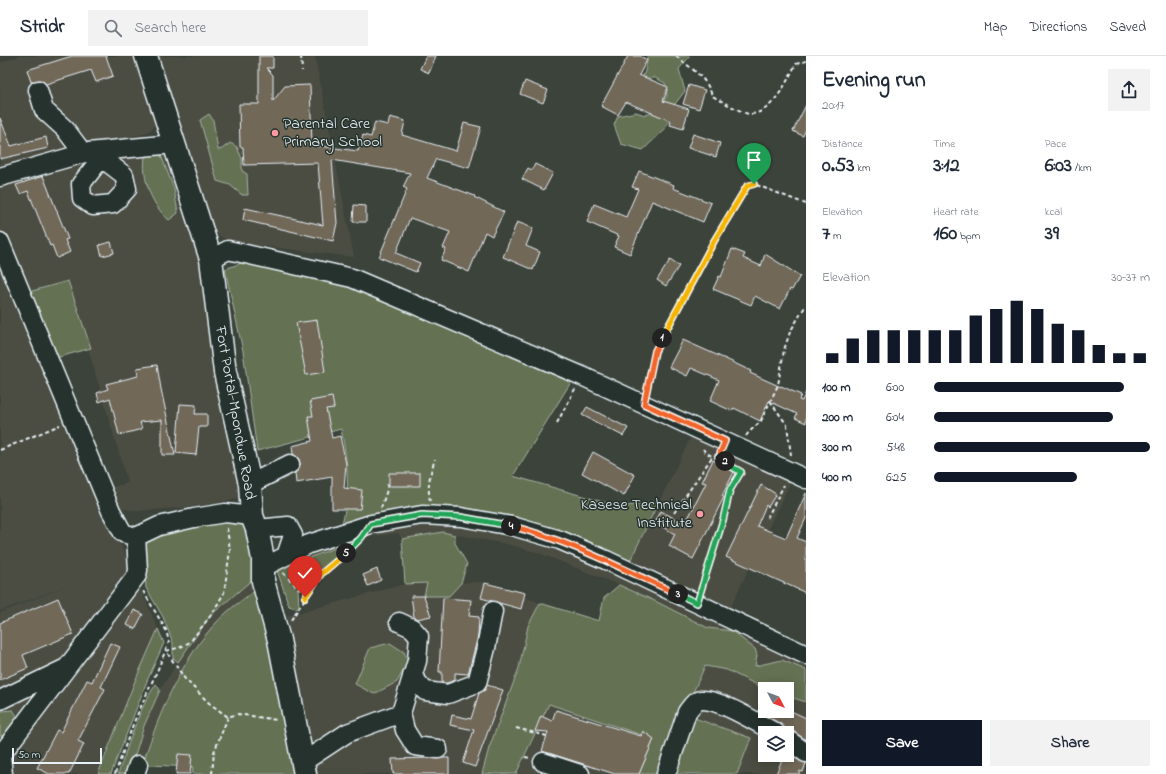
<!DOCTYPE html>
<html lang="en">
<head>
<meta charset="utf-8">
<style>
	body { margin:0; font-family:"Indie Flower",sans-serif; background:#f2f2f3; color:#1f2937; height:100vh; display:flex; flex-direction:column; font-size:15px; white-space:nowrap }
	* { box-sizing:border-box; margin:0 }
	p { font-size:13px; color:#747a83 }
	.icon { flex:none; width:22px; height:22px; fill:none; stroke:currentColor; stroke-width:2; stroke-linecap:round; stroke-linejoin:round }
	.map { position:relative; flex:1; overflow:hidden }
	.sheet { display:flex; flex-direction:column; background:#fff; width:360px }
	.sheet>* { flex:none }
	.needle { width:26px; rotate:131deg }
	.controls { position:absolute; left:758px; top:626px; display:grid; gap:8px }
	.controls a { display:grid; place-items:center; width:36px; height:36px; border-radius:0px; background:#fff; box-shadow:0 2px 10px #0003; font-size:20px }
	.scale { position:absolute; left:12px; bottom:10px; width:90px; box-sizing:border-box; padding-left:4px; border:2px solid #e8f1f8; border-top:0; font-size:11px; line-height:14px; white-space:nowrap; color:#e8f1f8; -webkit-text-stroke:3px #26332d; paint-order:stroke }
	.pin { position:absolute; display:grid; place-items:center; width:34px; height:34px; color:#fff; margin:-41px -17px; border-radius:50% 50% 50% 0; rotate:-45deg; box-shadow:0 0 4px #0007 }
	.pin .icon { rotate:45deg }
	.km { position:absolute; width:20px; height:20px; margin:-10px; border-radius:50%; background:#222; color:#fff; font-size:11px; line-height:20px; text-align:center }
	.round { display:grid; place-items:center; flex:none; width:42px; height:42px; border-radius:0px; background:#f2f2f3 }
	.summary { display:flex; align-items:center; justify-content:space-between; height:68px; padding:0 16px }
	h1 { font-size:22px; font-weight:700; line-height:30px }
	.stats { display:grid; grid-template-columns:repeat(3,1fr); gap:6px; height:68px; padding:4px 16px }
	.stats div { display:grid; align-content:center }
	.stats b { font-size:20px; font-weight:700 }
	.stats small { font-size:11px; font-weight:400 }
	.stats p { font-size:11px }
	.chart { height:112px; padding:8px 16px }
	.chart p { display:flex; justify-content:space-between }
	.chart svg { width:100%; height:72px; margin-top:4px; stroke:#111827; stroke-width:6 }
	.button { display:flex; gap:8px; margin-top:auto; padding:8px 16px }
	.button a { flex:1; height:46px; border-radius:0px; background:#111827; color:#fff; font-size:16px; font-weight:700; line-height:46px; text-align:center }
	.button a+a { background:#f2f2f3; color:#1f2937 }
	ul { padding:0 16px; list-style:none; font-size:13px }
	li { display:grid; grid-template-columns:64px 48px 1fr; align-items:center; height:30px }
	li i { height:10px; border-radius:5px; background:#111827 }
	header { display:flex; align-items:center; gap:24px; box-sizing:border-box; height:56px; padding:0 20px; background:#fff; border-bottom:1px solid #e0e1e3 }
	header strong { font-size:19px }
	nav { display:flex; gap:22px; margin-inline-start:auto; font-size:14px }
	.search { width:280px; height:36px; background:#f2f2f3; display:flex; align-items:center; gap:10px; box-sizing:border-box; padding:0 14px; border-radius:0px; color:#747a83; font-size:15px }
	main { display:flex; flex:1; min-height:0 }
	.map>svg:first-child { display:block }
</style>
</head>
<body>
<header>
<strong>Stridr</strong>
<div class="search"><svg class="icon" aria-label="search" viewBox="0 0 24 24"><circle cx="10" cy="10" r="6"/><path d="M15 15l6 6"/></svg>Search here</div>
<nav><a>Map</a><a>Directions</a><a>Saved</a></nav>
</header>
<main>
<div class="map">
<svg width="806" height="718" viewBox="0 0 806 718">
	<rect width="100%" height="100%" fill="#3c433a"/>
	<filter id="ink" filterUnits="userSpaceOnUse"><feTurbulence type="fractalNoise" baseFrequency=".025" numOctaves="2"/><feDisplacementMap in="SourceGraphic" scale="8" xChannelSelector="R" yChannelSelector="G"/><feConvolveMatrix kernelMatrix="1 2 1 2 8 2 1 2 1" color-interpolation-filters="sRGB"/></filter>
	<g filter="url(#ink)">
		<path fill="#4c4e43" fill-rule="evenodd" d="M19,0H132L157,64L152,73L143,78L0,112V7Z
			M157,0H315L354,201L246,188L232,186L219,180L210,171Z
			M167,93L193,184L200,202L244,442L191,451L137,455L121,452L111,440L109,432L128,427L68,225L25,237L0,181V125L100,102Z
			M0,201L50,329L158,573L135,625L98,718H0V557L73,527L0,555Z
			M693,377L791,425L730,552L630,505Z
			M425,462L516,472L806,595V718H737L751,682L683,658L720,576L708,572L657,546L619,529L539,497L507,488L443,476L402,483L398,477L361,482L277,514L317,489ZM765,633H787V655H765ZM765,677H787V699H765Z
			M261,516L262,530L227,556L204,583L180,616L149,689L139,718H129L144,670L160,634L178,606L212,558Z
			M482,526L540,547L528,570L519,612L482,718H314L287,560L405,528Z
			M549,648L654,683L640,718H517Z"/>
		<path fill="#657152" stroke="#a6b1a5" d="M648,0H690L679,13L685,35L675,48L665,73L643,94L621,88L614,69L618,60L636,56L645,59L655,56L667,40L665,27L653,21L646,30L638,33L645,15Z
			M209,58L213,64L218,94L222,93L230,87L237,91L242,103V115L247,118L248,139H242L230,129L217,125L200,64Z
			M147,92L159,94L174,133L178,157L169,164C150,148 139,117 147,92Z
			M247,205L320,224H339L406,252L571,326L513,420L621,451L659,445L630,505L570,478L534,466L507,465L454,452L341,471C351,437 348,408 341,373L257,395L243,295L225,213Z
			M68,225L91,292L56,302L25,237Z
			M242,456L261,516L210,560L178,606L173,602V587L163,561L146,532L144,501L146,485L164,469Z
			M443,476L455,479V487L467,508L461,527L449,540H424L427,527L405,528L402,483Z
			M361,482L321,518L298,532L299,553L289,550L277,514Z
			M619,529L657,546L708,572L732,575L755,593L757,599L755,610L782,604L806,614V646L787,640V633H765L727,614L705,610L683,658L751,682L737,718H639L654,683L549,648L516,718H482L489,692L519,612L528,570L540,547L599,565L604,542Z
			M262,530L289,669L286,680L294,718H192L193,711L150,709L144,704C161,652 186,593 227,556C238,546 251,538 262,530Z
			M158,573L164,587L147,625L111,718H98L135,625Z
			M390,587L404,596L408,606L397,626L374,638L355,628L370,592Z
			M156,628L160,634L144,670L129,718H118C129,688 138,654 156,628Z
			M13,654L18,662L8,679L0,680V657L2,655Z"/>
		<path fill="#716759" stroke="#e8f1f8" d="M72,0H106L113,20L96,26L91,14L46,28L40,24L31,26L27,14Z
			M259,0H273V12H266L273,19V45L285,30L310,29L312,89L358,95L363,79L371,81L375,66L388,69L390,61L405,65L402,79L456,95L464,67L481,71L469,112L436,103L427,122L475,140L474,141L504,156L492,180L485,176L469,216L441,204L446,193L443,192L450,176L410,162L396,197L420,207L416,216L379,201L407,133L403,131L410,117L332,104L337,167L333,185L243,164L245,152L323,169L318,107L244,109L243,91H240L239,48H259Z
			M426,0H436L429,17L420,13Z
			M628,0H640L647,4L639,19L668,31L663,45L689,53L683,73L670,69L671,65L626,46L618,59L601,50Z
			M525,25L548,34L543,47L520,38Z
			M689,29L705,34L699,53L683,48Z
			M806,49V73L803,80L793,75Z
			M0,62L11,90L46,81L48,92L0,103Z
			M693,78L720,87L716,101L688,92Z
			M535,108L553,117L544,134L522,123L528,112L532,114Z
			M639,115L674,129L673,132L711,147L703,166L652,145L630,198L614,191L619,180L587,166L594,148L626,161L638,133L632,131Z
			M43,120L68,183L65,184L70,196L57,202L52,189L50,190L28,135L20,138L16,129Z
			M354,149L366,150V166H353Z
			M517,166L533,172L526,190L540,196L533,214L503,201Z
			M111,186L114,197L102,200L99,189Z
			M732,193L745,198L743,202L761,210L765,198L800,220L792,234L790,233L780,253L755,240L751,249L713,233L719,220L721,221Z
			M670,204L679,210L666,230L657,224Z
			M317,264L325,316L306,319L296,267Z
			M683,284L730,305L751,315L750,317L781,331V330L801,339L799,344L802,345L806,336V367L795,362L797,358L769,345L760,365L734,352L732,355L710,345L719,324L691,312L687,320L669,311Z
			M157,309L161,333L175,399H162V364L140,366L142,373L119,379L110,342L99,346L97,337L108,333L106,328L138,320L137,312Z
			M332,341L334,352L326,353L332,382L340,380L346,408L344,432L362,434L360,453H332V421L296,427L295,417L299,413L300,408L299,403L293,398L292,390L312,385L308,360H313L310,345Z
			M180,348L196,349L195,358H207V371H199L196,399L176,397Z
			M587,351L628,372L623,380L582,359Z
			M593,396L635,419L624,440L582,417Z
			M713,404L735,414L722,440L724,441L693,503L669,490L675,478L655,467L661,455L685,468L706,427L702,426Z
			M389,417H420V430H389Z
			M761,429L776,438L768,451L766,449L757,470L786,482L806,437V462L797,482L806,486V537L726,501Z
			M377,513L381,524L368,530L363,519Z
			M485,527L525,537L521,553L481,542Z
			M411,540H424L431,560L417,563L414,561Z
			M58,542L73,578L23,599L28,612L0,624V567Z
			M443,542L471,544L469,560L479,561L478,580L468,618L455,617V624L447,627H442V616H439Z
			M134,554L143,558L135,573L127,569Z
			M110,587L120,591L101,631L105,633L78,685L84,688L69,718H49L37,712L57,674L61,676L87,624L92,626Z
			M487,629L503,634L475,711L463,707L474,674L450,669L452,659L471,663L479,637L485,634Z
			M556,654L641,680L643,675L654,683L639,718H615L542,695L548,676L535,675L541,660L552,665Z
			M758,655H791L806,662V684L793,675L785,673L781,668Z
			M787,697L800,705L806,707L803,716L800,715L799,718H776L784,699H787Z
			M178,698L192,699L190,718H176Z
			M429,702H449V718H393L392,703Z"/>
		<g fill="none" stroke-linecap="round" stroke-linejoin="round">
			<defs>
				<path id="minor" d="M38,34L44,54L65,73L83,97
					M88,96L99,100L124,119L127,133L113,148L93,150L82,142L81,128L99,105V100
					M0,121L88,96L174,88
					M0,186L111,455L123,477L136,481L159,470L194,462L225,457L252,460
					M211,203L228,194L352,222L582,320L806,423
					M250,428L290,408
					M257,473L288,470L293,479L286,500
					M262,517L268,509L309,488L371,468L422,459L461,461L512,470L560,484L606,504L806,599
					M399,566L412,572L419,580L417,605L401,657L405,674L415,690L438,693
					M412,620L425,635L448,638L477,627L486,592L493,555
					M0,644L64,613
					M787,683L806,697
					M0,700L137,519L138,514L136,481
					M1,700L3,718
					M303,706L347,677L401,657
					M543,706L580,718
					M135,718L138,709
					M666,718L687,656C691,651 694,645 701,644C719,642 759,668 776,677"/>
				<path id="highway" d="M146,0L211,203L225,316L250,428L252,460L257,473L263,503V525L279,584L305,718"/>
			</defs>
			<use href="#minor" stroke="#e8f1f8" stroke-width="21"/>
			<use href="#highway" stroke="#e8f1f8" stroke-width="25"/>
			<path stroke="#e8f1f8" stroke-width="2" stroke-dasharray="4 3" stroke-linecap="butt" d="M301,0L302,15
				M676,0C690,12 707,21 712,40C720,44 742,57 749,58C772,59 787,25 796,8L806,5
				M647,333L655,295L714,185L743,139L747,130L754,128L806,148
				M770,345L787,369L791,399
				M557,367L575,333
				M746,380L749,376L761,365L778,329L784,294L790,276L806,249
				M703,393L706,397L726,407
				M0,394L60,369
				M430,445C427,429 430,418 435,403
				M381,452L387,434L388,426
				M674,457L712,401L717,398
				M767,462L784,429
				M227,472L230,494L224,537L212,558L190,586L181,591L166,595L185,623L209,647L228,661L238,658L277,664
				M283,517L298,532L308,536
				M701,534L723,464L730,433L741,416L727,408L724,402
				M291,564L321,518L353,490
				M516,672L547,680
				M525,701L530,702
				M115,718L134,666L158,613L169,586L166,574L143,535
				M212,718L214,696L228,661"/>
			<use href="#minor" stroke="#26332d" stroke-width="18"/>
			<use href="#highway" stroke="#26332d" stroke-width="22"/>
		</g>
	</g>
	<g fill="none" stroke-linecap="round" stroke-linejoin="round" filter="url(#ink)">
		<defs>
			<path id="split-1" d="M662,282L714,185L747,130L754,128"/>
			<path id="split-2" d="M662,282L655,295L644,348L725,385L720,397L725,405"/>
			<path id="split-3" d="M678,538L697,547L723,464L730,434L741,416L727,408L725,405"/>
			<path id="split-4" d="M511,470C571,485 622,513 678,538"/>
			<path id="split-5" d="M346,497L361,482L371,468L422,459L461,461L511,470"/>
			<path id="split-6" d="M305,541L321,518L346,497"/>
		</defs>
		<use href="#split-1" stroke="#fff" stroke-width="8"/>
		<use href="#split-2" stroke="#fff" stroke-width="8"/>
		<use href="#split-3" stroke="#fff" stroke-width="8"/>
		<use href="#split-4" stroke="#fff" stroke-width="8"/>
		<use href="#split-5" stroke="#fff" stroke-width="8"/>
		<use href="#split-6" stroke="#fff" stroke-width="8"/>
		<use href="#split-1" stroke="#f5b400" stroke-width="5"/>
		<use href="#split-2" stroke="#f0652b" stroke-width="5"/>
		<use href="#split-3" stroke="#22a559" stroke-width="5"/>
		<use href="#split-4" stroke="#f0652b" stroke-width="5"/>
		<use href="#split-5" stroke="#22a559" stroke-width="5"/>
		<use href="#split-6" stroke="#f5b400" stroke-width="5"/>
	</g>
	<g fill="#ff9aa2" stroke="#26332d" stroke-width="1.5">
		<circle cx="275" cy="77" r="4"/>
		<circle cx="700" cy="458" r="4"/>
	</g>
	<g text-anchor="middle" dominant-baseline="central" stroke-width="3" stroke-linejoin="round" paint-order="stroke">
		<g font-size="16" fill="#e8f1f8" stroke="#26332d" text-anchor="start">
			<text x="283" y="68">Parental Care<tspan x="283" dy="18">Primary School</tspan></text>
			<text x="692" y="449" text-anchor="end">Kasese Technical<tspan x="692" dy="18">Institute</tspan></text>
		</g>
		<g font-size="16" fill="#e8f1f8" stroke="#26332d">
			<text transform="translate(235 357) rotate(80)">Fort Portal-Mpondwe Road</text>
		</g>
	</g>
</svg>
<div class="controls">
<a><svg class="needle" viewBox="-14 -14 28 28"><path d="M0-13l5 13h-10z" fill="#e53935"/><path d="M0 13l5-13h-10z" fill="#747a83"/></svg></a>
<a><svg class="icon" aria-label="layers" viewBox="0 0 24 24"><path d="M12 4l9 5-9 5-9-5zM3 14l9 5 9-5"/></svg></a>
</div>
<div class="scale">50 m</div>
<div class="pin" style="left:754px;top:128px;background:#1e9e55"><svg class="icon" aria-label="arrive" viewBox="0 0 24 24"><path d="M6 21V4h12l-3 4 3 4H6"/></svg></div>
<div class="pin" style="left:305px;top:541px;background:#d93025"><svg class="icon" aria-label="check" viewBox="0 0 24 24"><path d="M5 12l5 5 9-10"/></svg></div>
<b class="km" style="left:662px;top:282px">1</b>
<b class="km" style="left:725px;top:405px">2</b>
<b class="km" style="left:678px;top:538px">3</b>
<b class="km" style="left:511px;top:470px">4</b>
<b class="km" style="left:346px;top:497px">5</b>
</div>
<section class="sheet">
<div class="summary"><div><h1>Evening run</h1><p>20:17</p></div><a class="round"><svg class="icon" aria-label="share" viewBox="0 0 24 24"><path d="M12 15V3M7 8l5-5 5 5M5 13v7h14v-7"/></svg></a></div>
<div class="stats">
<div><p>Distance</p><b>0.53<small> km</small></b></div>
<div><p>Time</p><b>3:12</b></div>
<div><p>Pace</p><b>6:03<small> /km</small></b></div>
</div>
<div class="stats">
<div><p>Elevation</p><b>7<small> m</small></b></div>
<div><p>Heart rate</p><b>160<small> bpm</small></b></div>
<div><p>kcal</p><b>39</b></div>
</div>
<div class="chart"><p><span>Elevation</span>30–37 m</p>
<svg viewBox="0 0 160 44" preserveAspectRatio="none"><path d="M5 44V38M15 44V29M25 44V24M35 44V24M45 44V24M55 44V24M65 44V24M75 44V15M85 44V11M95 44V6M105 44V11M115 44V20M125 44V24M135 44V33M145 44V38M155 44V38"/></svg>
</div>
<ul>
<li><b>100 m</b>6:00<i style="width:88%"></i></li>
<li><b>200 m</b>6:04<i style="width:83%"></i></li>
<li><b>300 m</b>5:48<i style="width:100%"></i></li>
<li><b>400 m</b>6:25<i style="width:66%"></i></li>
</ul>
<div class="button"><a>Save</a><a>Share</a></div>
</section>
</main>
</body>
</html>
